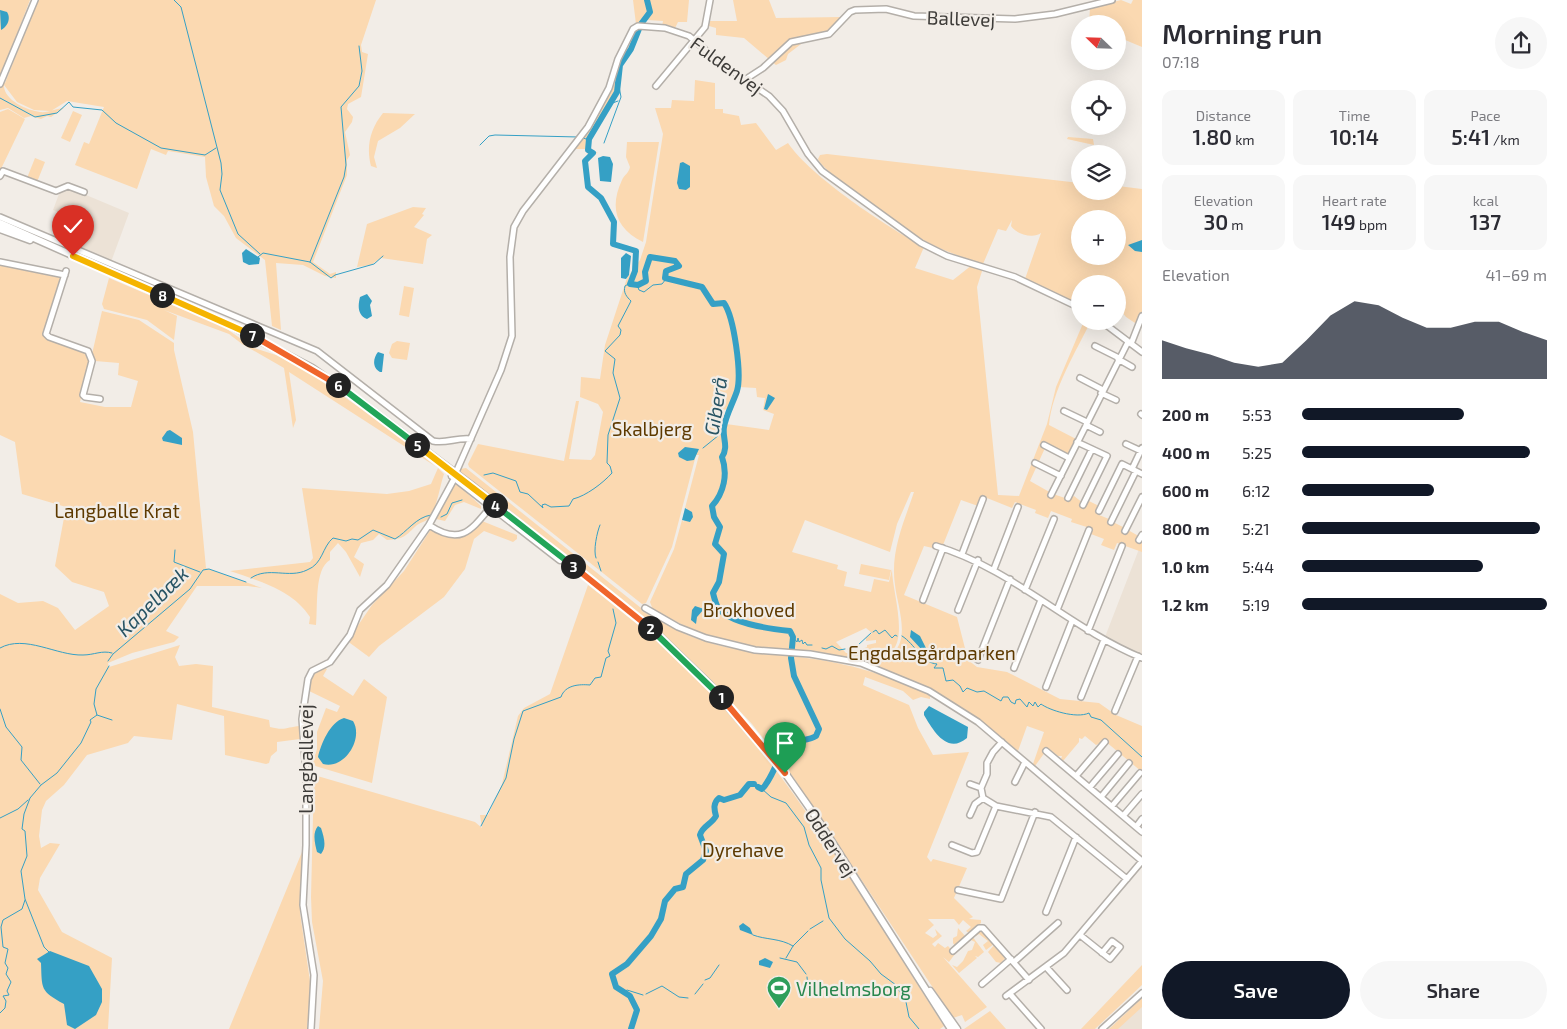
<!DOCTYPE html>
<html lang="en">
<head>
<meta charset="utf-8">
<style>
	body { margin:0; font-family:"Exo 2",sans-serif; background:#f7f7f7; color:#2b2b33; height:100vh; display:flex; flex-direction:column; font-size:19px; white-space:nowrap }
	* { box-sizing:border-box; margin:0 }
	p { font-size:16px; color:#7c7c81 }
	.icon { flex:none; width:28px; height:28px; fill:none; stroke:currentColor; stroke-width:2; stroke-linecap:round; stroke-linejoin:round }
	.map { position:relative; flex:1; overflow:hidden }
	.sheet { display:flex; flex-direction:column; background:#fff; width:425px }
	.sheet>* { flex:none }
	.needle { width:32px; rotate:293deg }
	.buttons { position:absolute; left:1071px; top:15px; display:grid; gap:10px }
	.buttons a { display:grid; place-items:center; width:55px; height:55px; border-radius:50%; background:#fff; box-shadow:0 5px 20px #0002; font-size:25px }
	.pin { position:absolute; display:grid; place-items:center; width:42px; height:42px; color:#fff; margin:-51px -21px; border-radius:50% 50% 50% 0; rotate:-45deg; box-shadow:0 0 5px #0007 }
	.pin .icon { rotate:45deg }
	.km { position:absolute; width:25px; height:25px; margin:-12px; border-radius:50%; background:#222; color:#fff; font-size:14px; line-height:25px; text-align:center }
	.round { display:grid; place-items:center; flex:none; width:52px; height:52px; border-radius:26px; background:#f7f7f7 }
	.headline { display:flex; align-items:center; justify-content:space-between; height:85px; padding:0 20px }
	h1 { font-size:28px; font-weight:600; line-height:38px }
	.metrics { display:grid; grid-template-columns:repeat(3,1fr); gap:8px; height:85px; padding:5px 20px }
	.metrics div { display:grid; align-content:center; border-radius:12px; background:#f7f7f7; text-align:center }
	.metrics b { font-size:21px; font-weight:600 }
	.metrics small { font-size:14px; font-weight:400 }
	.metrics p { font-size:14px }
	.chart { height:140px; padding:10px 20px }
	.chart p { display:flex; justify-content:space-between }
	.chart svg { width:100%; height:90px; margin-top:5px; fill:#111827; opacity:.7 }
	.action { display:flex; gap:10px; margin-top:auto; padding:10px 20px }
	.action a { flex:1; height:58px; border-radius:30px; background:#111827; color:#fff; font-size:20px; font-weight:600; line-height:58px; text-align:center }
	.action a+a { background:#f7f7f7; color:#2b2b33 }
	ul { padding:0 20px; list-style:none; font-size:16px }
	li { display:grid; grid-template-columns:80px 60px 1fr; align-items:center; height:38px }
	li i { height:12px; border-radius:6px; background:#111827 }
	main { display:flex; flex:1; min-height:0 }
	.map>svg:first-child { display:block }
</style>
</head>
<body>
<main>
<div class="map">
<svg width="1142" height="1029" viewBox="0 0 1142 1029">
	<rect width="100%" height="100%" fill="#f2ede7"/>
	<path fill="#ece2d6" d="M67,187L129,213L111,262L56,239L63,222L60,220L63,214L53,210L59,194Z
		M1139,549H1142V655L1105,637Z
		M1142,1000V1029H1109Z"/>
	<path fill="#fbd9b1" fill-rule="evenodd" d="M0,0H30L0,78Z
		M38,0H376L361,45L362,52L368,54L361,97L348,104L347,109L353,117L352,122L345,132L350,155L347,160V175L313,262L330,274L336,272V278L325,276L303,265L276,263L281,330L272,326L265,260L236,238L224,216L214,206L206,177L205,157L168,151L166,155L151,149L137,189L75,165L84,142L89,144L104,107L67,101L51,111L34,110L17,102L4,85C3,100 28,111 40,112C49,113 57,108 64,108L51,117L47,116L41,119L31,116L24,118L8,108L0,110V89L3,81L5,83Z
		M633,0H689L687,22H678L675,28L662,26L663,21L647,20L643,24H636Z
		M733,0H769L776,18L842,17C839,21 836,27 832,30C819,40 800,32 785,44L787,47L796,41H805L788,54L786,60L776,65L744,38L716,35V28L709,26L710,21H737Z
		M1121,0L1131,4L1133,0H1142V47L1118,37V24H1089L1090,8Z
		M620,78L619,93L588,144L589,149L598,153L588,155L586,149H575C594,132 603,91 620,78Z
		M695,80L715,83V109H723V113L739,116L741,125L756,123L776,150L788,143C811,177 887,227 924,247L915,268L953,280L972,265L983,268L977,287L998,495L1019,496L1047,424L1056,387L1084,321H1091C1076,351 1052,391 1049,425L1076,439L1068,456L1045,448L1030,481L1053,494L1068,499L1074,496L1083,503L1087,500L1097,505L1099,515L1109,519V525L1113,522L1123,527L1125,534L1128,530L1142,538V552L1117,543L1114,550L1101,545L1104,539L1091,534L1093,529L1071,522L1072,519L1051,511L1048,518L1035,513L1036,510L1015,502L1012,508L982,496L978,506L961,500L941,550L924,546L904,595L957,617L968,660L977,667L1007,672L1060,699L1099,703L1116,715L1142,726V772L1105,741L1096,745L1085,736L1082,739L1079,738V742L1063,761L1061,759L1062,756H1058L1048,748L1035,766L1033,764L1044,732L1027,726L1018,751C999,736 980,719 959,706C929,687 897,674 863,662C870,649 880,651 894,652C910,637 897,604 895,585C890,552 904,522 914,492H911L897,524L890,552L805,520L792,552L838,565L837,569L847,572L844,586L871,592L874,579L889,582L892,569C892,590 907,633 893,650C878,648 870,646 861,661L862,649L867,647V645L876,643V640L866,641V638L872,633L866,628L836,642L846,653H859L856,660L813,651L749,647L703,635L653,610L650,602L674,549L682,520L684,522L687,508H685L699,455H696L672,547L646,603L642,604L469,467L468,464L478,444L564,461L576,401H579L569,459L591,460L595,455L603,412L598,404L580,397L581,377L600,379L605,345L627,278L640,260L646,242L663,134L655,108H671L672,100L694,101ZM739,387L756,388L757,397L765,398L763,410L774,414L769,430L726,424L729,413L717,416L713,412L733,408Z
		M8,109L25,119L0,171V112Z
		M73,111L82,115L70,142L61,138Z
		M383,113L415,114L400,128L378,141L374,157L377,168L371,166C366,147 370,129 383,113Z
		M1068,137L1093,139L1094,145L1067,139Z
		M627,142H659L643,242C616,229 609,208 622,180C624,175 629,173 630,167L626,157Z
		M827,154L1080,183V191H1118V186L1142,189V312L1138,325L1126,317L1122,312L1118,311V284H1080V306L1025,279L1041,233C1033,239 1016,234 1011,226L1012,220L1006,231L998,229L983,264C965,258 946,252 929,243C912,234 822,172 818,159L820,155ZM1080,219H1118V256H1080Z
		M35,158L45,162L37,182L27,178Z
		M413,207L426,208L422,214L424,215L414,227L432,235L427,239L423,264L381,258L371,265L357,267L367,224Z
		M0,264L61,277L44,332L46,338L86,353L90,360L80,402L105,407H131L138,381L118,375L119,363L95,361L92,354L102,311L139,320L174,343V350L193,432L206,568L262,588L248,586H197L166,631L179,637L174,642L132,653L108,663L109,667L180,645L175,657L179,666L196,664L213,666L212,707L269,720L270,727C285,731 287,727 300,726V739L277,742V751L271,756L269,763L266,764L225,755L224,716L177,704L172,740L134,736L128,743L87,755L64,785L46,801L42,810L39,836L41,848L50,843L60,844L40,878L38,890L62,932L112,958L108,1029H0V594L18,603L43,601L58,608L75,630L109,606L104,592L72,582L55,566L66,507L22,494L15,442L0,435Z
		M109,278L224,327L254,348L276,355L308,372L385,425L435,466L289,372L296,420L293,428L284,368L242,344L229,334L164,310L177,316L174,340L147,320L104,309L102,304Z
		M404,286L414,288L409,317L399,315Z
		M397,341L410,343L407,360L392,358L389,353L392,344Z
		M438,468L444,474C440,485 436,513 428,519C425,522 421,522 417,525C405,536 405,539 387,540L379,534L373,540L361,543L354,557L364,564L360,577L346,552L338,543L330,552V560C314,569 318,607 316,625L309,624L310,617C293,590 259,581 230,571L310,562L313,558L302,488L387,494L409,491L431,484Z
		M466,468L641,608L642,611C661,621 680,633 701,640C738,653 776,653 814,659C859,666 889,676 930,695V699L921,697L913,700L903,691L865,677L863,685L909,705L918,728L933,755L969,752L927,857L931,862L933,859L967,868L954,898L973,917L969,919L981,920V923L969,933L966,931L971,927L963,920L959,925L954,919H928L934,925L925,933L933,938L937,935L935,929L942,936L932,944L935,947L938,943L945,948L948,946L955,954L949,962L943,957L987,1007L965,1022L962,1015L953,1018L794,778L752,724L700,669L647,620L459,473L460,469Z
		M455,482L481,506V509L464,502L455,505L445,521L436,519Z
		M482,521L517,535V539L513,542L484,531L474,539L465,569L444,597L379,646L369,657L350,643L348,640L372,605L404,571L431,529C454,541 464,540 482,521Z
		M861,564L891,570L889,580L859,574Z
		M588,585C625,613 663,641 695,674C795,778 866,905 944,1026L940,1029H319L323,981L312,922L311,897L314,775L475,822L482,828L480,815H488L502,784L518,716L524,708L550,694Z
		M325,668L327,669L323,676L353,696L364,679L387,697L372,783L312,765L317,749V732L326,708L337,712L340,706L307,690L312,675Z
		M302,852L300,913L311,988L307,1029H229Z
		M958,928L966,937L955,946L953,943V938L957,936Z
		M980,930L994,944L986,950L983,945L988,941L979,934L976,936L974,934Z
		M972,936L984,952L978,957L975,956L977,958L959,973L952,965L957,967L963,961L968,951L972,950L975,942L969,939Z
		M995,944L1006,957L1001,963L996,962L988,952Z
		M1142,965V985L1095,1029H1081Z
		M1142,998V1007L1118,1029H1109Z
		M990,1011L1006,1029H964Z"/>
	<path fill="#35a0c5" d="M0,10L7,12C11,18 8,26 1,30Z
		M603,156L610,157L613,164L611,182L600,181L598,158Z
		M683,162L690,166V187L686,190L679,189L677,183L680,163Z
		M1142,240V252L1135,251L1128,245Z
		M246,249L260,258L259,264L249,265L243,262L242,253Z
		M626,253L631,256L629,275L626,279L621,278V258Z
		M367,294L372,301L370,305L372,316L367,319C357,315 358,305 360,297Z
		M378,352L384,354L382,372H380C372,368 373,358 378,352Z
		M768,394L775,398L767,410L764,409Z
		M170,430L182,438V445L163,441L162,438L167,431Z
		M685,447L699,449L694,460L687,461L679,457L678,453Z
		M685,508L692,512L693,517L690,522L682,520Z
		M695,606L704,609L697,617L696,624L691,620L692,610Z
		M911,630L920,636L927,650H922L910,637Z
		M929,706L968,727L967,738C947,755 933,730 924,715V712Z
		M344,718L353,721C364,739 344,770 323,764L318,757C321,744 330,722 344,718Z
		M318,826L321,828C324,837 327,847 321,854L317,852C315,844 312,833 318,826Z
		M743,923L750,928L753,935L740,930L739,926Z
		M50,951L89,966L102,989V1002L96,1015L75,1029L67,1025L64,1004C40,991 42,989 41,963L37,959Z
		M765,958L773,962L770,968L759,965V961Z"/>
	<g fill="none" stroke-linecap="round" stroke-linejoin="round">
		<path stroke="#35a0c5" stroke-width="1" d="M174,0L181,7L221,163L222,174L220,190L238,234L260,254
			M0,98L35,117L57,113L69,102L73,107L102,110L116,123L161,148L205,155L216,148
			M610,104L618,101
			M583,138L589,140
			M604,143L621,97L618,81
			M480,145L489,136L495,135L578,137
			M258,257L263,253L310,262L331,278L335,275L374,264L383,256
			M310,262L344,177L346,165L341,107L359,86L362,71L359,46
			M637,285L639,290L644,292L653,285L662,284L666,279
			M703,448L724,431
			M484,475L493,473L516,481L520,492L528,494L543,508L542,505L545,504L551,507L569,506L573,499C586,496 603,483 612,473L610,466L607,463L608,435L620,398L613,373L615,359L605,351L620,335L621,330L618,326L631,301C627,297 623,293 625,286L630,283
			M441,517L447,514L452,503L462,500
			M175,550L174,562L200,572
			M596,558C593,551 597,532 600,525
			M598,562L601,571
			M251,578C268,566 289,579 307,570C323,564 322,547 333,538L346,541L352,539L358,540L373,530L395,539C407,532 416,517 431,515
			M873,632L876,630L879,634L885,630L892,638L895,635L897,636
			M902,636C915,644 922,663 937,664L934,668H943L946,681L953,680L960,686L963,692L967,688L977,692L984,691L1001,701L1003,697H1008L1011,702L1015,704L1016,700L1020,699L1027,707L1029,702L1033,706L1035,702L1038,707L1041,704C1049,710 1076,719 1089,713L1091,717L1101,720L1142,757
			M793,637L797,642L798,638L799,642L802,640L803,644L805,642L807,645H812
			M0,648C25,634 57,656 83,655C94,655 102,650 112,653
			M822,648L826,649L832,646L839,650L845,649
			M848,649L857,646L871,633
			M108,661L113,654L190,589L203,570L209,569L246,582
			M0,709L6,727L22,747L21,760L40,784
			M97,715L112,720
			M762,789L771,797L786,803L804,827L809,845L821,868V880L829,918L845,939L870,961L881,974L896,985L906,1002L909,1017L919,1029
			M0,818L18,809L28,800
			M481,826L506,778L514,739L523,711L561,697C565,685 579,684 590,685L595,678L601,677L606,658L610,656L608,651L616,623L613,609
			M810,929L823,921
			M753,935C766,940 780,938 793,946
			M49,952L44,947L25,899L21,871L27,856L25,831L22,829L24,814L30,798L41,785L57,773L81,743L91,722L90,720L97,715L94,704L96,689L109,666
			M780,958L797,962L806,974
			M786,958L793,946L808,931
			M807,977L808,987
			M705,980L710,978L719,965
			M624,992L627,990L643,995
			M646,994L662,986L679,997L688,998
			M695,994L703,984
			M0,1013L5,1008L6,1001L3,996L9,995L7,991L11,982L6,974L8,968L5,963L8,949L3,947L1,927L3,920L22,909L25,900"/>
		<path stroke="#35a0c5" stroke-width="6" d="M647,0L650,12L641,24L631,49L620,65L617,92L589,139L588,150L593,153L585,161L588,187L601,198L614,222L613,244L636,251L635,271L630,284L638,285L646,281L645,272L650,257L675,261L679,266L666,271L665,278L702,287L713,304L724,303C734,317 742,374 737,391C733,403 726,415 724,427C722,438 729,446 722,457C728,474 724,493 712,506L714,517L720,527L715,544L724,554L719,582L713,593C714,597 716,604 718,608C731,624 771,629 790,631L793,637L791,658L794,676L819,729L816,736C808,741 798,739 790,745C777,755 774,777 762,789L758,787
			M631,1029L637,1010L630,996L616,987L612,974L627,964L651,936L661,919L665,901L675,889L683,887L686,874L703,860L706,851L700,835C702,826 712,824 716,816C714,809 713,803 719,798L724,800L740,795L749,784H754"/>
		<defs>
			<path id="minor" d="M746,79L763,68L791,42L829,34L850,12L855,10L886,9L914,16L1015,19L1055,14L1112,0
				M0,84L35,0
				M656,86L705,27L710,0
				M0,176L3,171L56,191L68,186L84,192
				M0,217L317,351L433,441C446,444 457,437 471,439
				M0,262L65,275
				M66,271L46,334L49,337L88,351L92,361L83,395L85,397L100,399
				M1101,321L1142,352
				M1131,344L1142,316
				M1095,346L1119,358
				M1118,359L1132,367
				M1080,378L1103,390
				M1101,393L1116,400
				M1064,411L1087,422
				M1141,414L1142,415
				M1086,425L1100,432
				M1077,442L1107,456L1083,505
				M1126,444L1141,451
				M1044,445L1069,458
				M1035,463L1061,476
				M1132,469L1142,448
				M457,470L501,370L512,336L510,257L514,227L523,211L588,127L609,88L618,59L633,29L638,26L665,28L689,36L722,64L769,96L783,111L808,154L822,171L921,243L947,256L1015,277L1080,308
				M1051,495L1128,342
				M1068,498L1092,449
				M1099,511L1122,464L1142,474
				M1111,522L1136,471
				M429,525C462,547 472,529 493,504
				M1125,531L1142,497
				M1139,540L1142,535
				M936,546C1013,569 1069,628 1142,658
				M962,554L983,499
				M994,569L1018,507
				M1025,590L1054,519
				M923,600L943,548
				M645,608L678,627L706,638L755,650L810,654L861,663L929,691L978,722L1142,861
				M958,610L978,560
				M1057,610L1089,530
				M1088,631L1122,546
				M978,660L1010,579
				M1014,668L1041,600
				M1046,687L1072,621
				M1081,697L1104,640
				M1115,711L1138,656
				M1046,751L1142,832
				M1076,776L1105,742
				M1015,782L1025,762
				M970,784L981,788
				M1090,787L1118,754
				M1101,797L1129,763
				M983,798L981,788L987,774V763L993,752L1002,742
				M983,798L996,806
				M1112,806L1140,773
				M970,815L975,804L983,798
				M1123,816L1142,794
				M1136,827L1142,819
				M952,845L972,853L977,852L996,806L1051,817L1127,879
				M958,890L1001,899L1035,812
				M1046,912L1076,837
				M1080,935L1110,959L1120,947L1112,941L1102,953
				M953,951L979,928H983L1029,980
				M1014,962L1058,923
				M1046,967L1067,990
				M982,984L1011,959
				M1010,994L1041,1029
				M1006,996L1064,953L1142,861
				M311,1029L314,975L303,905L306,845V774L302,719L308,679L312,671L330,662L350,635L360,610L387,585L429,525L453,481
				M1102,1029L1142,993"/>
			<path id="major" d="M0,223L234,327L312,368L365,405L471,485L654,631L709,684L785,773L816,817L951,1029
				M0,229L30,240
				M452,476L560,560
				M930,991L957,1029"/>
		</defs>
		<use href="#minor" stroke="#b4afa9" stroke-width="8"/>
		<use href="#major" stroke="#b4afa9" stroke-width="9"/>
		<use href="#minor" stroke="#fff" stroke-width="5"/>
		<use href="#major" stroke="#fff" stroke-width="6"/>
	</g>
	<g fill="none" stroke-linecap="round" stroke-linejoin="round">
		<defs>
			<path id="split-1" d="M721,697L785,773"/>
			<path id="split-2" d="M650,628L721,697"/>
			<path id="split-3" d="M573,566L650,628"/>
			<path id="split-4" d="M495,505L573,566"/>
			<path id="split-5" d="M417,445L495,505"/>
			<path id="split-6" d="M338,385L417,445"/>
			<path id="split-7" d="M252,335L338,385"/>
			<path id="split-8" d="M162,295L252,335"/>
			<path id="split-9" d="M73,256L162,295"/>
		</defs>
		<use href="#split-1" stroke="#fff" stroke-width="10"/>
		<use href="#split-2" stroke="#fff" stroke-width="10"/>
		<use href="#split-3" stroke="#fff" stroke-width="10"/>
		<use href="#split-4" stroke="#fff" stroke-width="10"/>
		<use href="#split-5" stroke="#fff" stroke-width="10"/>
		<use href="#split-6" stroke="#fff" stroke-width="10"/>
		<use href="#split-7" stroke="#fff" stroke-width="10"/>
		<use href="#split-8" stroke="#fff" stroke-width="10"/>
		<use href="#split-9" stroke="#fff" stroke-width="10"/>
		<use href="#split-1" stroke="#f0652b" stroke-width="6"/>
		<use href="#split-2" stroke="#22a559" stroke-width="6"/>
		<use href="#split-3" stroke="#f0652b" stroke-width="6"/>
		<use href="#split-4" stroke="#22a559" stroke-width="6"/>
		<use href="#split-5" stroke="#f5b400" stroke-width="6"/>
		<use href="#split-6" stroke="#22a559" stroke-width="6"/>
		<use href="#split-7" stroke="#f0652b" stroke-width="6"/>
		<use href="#split-8" stroke="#f5b400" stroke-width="6"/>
		<use href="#split-9" stroke="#f5b400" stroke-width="6"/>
	</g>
	<defs>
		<symbol id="stadium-pin" viewBox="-11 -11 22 30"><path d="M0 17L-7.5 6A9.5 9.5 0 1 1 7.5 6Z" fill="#2e9e5b" stroke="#f2ede7"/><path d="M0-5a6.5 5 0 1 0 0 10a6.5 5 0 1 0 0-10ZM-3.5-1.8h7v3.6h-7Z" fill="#fff"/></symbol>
	</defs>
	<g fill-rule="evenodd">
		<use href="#stadium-pin" x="765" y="974" width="28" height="38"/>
	</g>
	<g text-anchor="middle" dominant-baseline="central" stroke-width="4.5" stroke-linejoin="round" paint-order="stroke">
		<g font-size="19" fill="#3e3c39" stroke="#f2ede7">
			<text transform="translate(961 18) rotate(2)">Ballevej</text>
			<text transform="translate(727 65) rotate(36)">Fuldenvej</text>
			<text transform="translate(305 759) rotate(-90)">Langballevej</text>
			<text transform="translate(831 842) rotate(57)">Oddervej</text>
		</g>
		<g font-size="19" fill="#5e3a00" stroke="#f2ede7">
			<text x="652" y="428">Skalbjerg</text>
			<text x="117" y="510">Langballe Krat</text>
			<text x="749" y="609">Brokhoved</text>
			<text x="932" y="652">Engdalsgårdparken</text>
			<text x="743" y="849">Dyrehave</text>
		</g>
		<g font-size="19" fill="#27864d" stroke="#f2ede7" text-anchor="start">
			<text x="796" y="988">Vilhelmsborg</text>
		</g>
		<g font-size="20" font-style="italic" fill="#285464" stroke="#f2ede7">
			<text transform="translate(715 406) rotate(-81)">Giberå</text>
			<text transform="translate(152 601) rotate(-44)">Kapelbæk</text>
		</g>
	</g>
</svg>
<div class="buttons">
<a><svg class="needle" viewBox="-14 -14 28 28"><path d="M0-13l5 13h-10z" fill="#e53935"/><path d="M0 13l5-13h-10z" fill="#7c7c81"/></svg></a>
<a><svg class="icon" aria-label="locate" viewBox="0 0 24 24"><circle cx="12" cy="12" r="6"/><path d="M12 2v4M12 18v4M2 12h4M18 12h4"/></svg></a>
<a><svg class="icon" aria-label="layers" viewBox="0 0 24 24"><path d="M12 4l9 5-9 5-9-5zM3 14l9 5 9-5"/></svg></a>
<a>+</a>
<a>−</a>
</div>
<div class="pin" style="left:785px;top:773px;background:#1e9e55"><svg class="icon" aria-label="arrive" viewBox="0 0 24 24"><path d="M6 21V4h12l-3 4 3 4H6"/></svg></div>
<div class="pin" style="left:73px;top:256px;background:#d93025"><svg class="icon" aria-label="check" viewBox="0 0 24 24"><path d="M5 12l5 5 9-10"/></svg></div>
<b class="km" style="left:721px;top:697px">1</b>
<b class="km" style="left:650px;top:628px">2</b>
<b class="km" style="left:573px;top:566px">3</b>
<b class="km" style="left:495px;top:505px">4</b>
<b class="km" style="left:417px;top:445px">5</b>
<b class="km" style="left:338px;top:385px">6</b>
<b class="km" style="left:252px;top:335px">7</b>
<b class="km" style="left:162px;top:295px">8</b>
</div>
<section class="sheet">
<div class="headline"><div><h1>Morning run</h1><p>07:18</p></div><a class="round"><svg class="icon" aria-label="share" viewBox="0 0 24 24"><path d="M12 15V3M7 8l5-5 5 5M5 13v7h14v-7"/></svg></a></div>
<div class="metrics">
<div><p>Distance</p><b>1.80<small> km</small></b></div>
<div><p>Time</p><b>10:14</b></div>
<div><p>Pace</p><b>5:41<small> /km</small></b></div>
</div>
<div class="metrics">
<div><p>Elevation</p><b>30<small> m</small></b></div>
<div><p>Heart rate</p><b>149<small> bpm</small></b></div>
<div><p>kcal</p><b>137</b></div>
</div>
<div class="chart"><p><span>Elevation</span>41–69 m</p>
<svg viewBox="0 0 160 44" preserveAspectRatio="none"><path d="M0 44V25L10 29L20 32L30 36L40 38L50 36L60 25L70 13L80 6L90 8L100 14L110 19L120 19L130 16L140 16L150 21L160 25V44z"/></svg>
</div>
<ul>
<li><b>200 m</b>5:53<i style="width:66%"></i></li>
<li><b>400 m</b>5:25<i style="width:93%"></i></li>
<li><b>600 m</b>6:12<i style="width:54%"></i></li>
<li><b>800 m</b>5:21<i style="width:97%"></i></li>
<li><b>1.0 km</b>5:44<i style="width:74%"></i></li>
<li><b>1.2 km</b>5:19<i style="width:100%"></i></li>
</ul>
<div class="action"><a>Save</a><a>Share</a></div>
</section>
</main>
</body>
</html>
